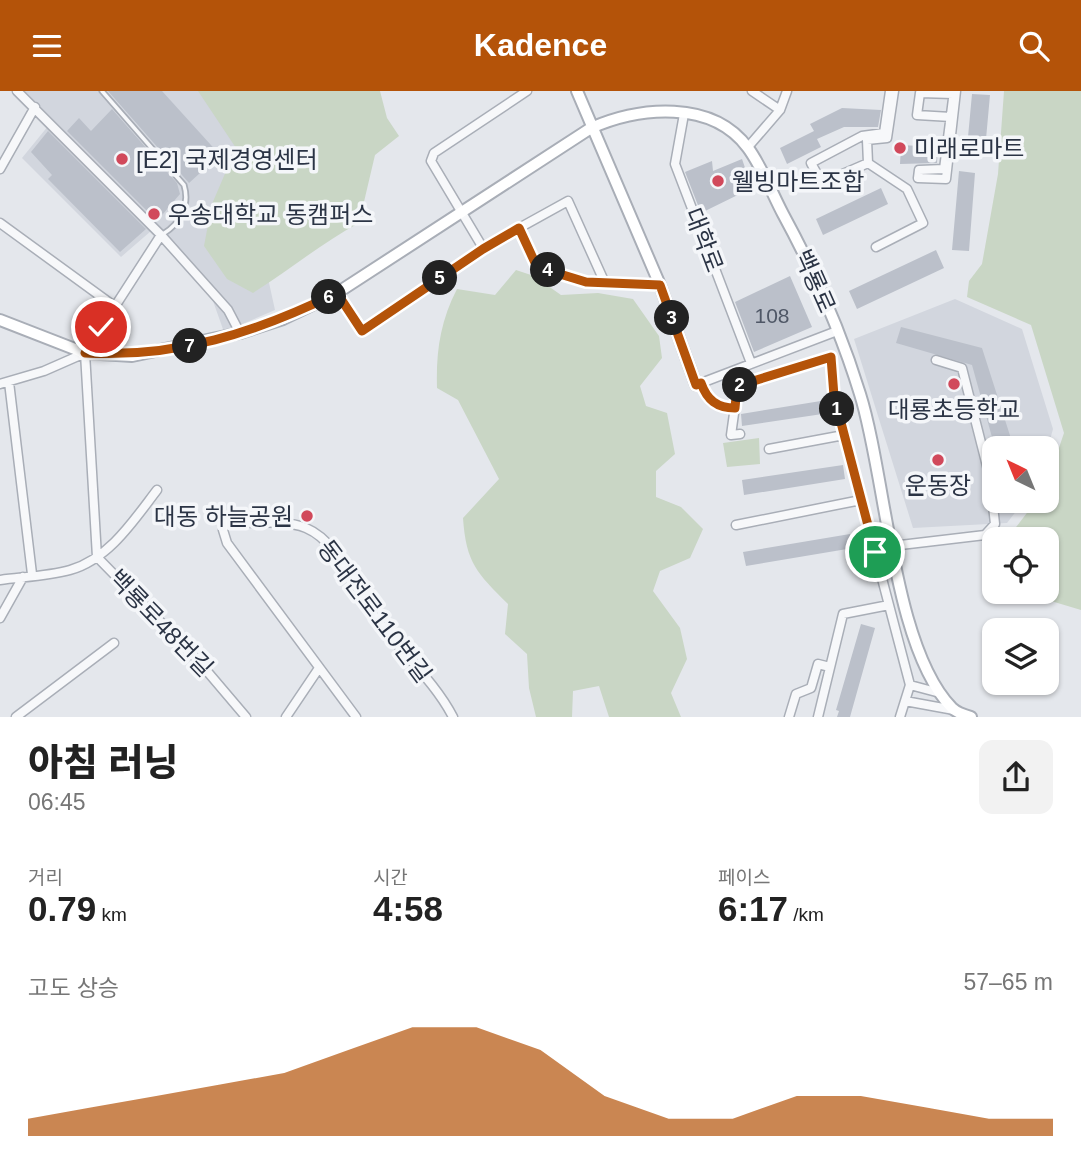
<!DOCTYPE html>
<html lang="ko">
<head>
<meta charset="utf-8">
<style>
	body { margin:0; font-family:Helvetica,"Noto Sans KR",sans-serif; background:#f2f2f2; color:#222; height:100vh; display:flex; flex-direction:column; font-size:26px; white-space:nowrap }
	* { box-sizing:border-box; margin:0 }
	p { font-size:23px; color:#767676 }
	.icon { flex:none; width:38px; height:38px; fill:none; stroke:currentColor; stroke-width:2; stroke-linecap:round; stroke-linejoin:round }
	.map { position:relative; height:626px; overflow:hidden }
	.side { display:flex; flex-direction:column; background:#fff; flex:1 }
	.side>* { flex:none }
	.needle { width:46px; rotate:317deg }
	.tools { position:absolute; left:982px; top:345px; display:grid; gap:14px }
	.tools a { display:grid; place-items:center; width:77px; height:77px; border-radius:14px; background:#fff; box-shadow:0 2px 5px #0004; font-size:35px }
	.pin { position:absolute; display:grid; place-items:center; width:60px; height:60px; color:#fff; margin:-30px; border:4px solid #fff; border-radius:50%; box-shadow:0 2px 7px #0007 }
	.km { position:absolute; width:35px; height:35px; margin:-18px; border-radius:50%; background:#222; color:#fff; font-size:19px; line-height:35px; text-align:center }
	.round { display:grid; place-items:center; flex:none; width:74px; height:74px; border-radius:14px; background:#f2f2f2 }
	.head { display:flex; align-items:center; justify-content:space-between; height:119px; padding:0 28px }
	h1 { font-size:38px; font-weight:800; line-height:52px }
	.figures { display:grid; grid-template-columns:repeat(3,1fr); gap:10px; height:119px; padding:7px 28px }
	.figures div { display:grid; align-content:center }
	.figures b { font-size:35px; font-weight:800 }
	.figures small { font-size:19px; font-weight:400 }
	.figures p { font-size:19px }
	.chart { height:196px; padding:14px 28px }
	.chart p { display:flex; justify-content:space-between }
	.chart svg { width:100%; height:126px; margin-top:7px; fill:#b45309; opacity:.7 }
	header { display:flex; justify-content:space-between; align-items:center; height:91px; padding:0 28px; background:#b45309; color:#fff; font-size:32px; font-weight:800 }
	.map>svg:first-child { display:block }
</style>
</head>
<body>
<header><svg class="icon" aria-label="menu" viewBox="0 0 24 24"><path d="M4 6h16M4 12h16M4 18h16"/></svg>Kadence<svg class="icon" aria-label="search" viewBox="0 0 24 24"><circle cx="10" cy="10" r="6"/><path d="M15 15l6 6"/></svg></header>
<div class="map">
<svg width="1081" height="626" viewBox="0 0 1081 626">
	<rect width="100%" height="100%" fill="#e4e7ec"/>
	<path fill="#d2d6de" d="M24,0H227L275,219L224,241L213,210L151,140L121,166L22,67L53,29Z
		M955,208L1022,238L1053,338L1047,360L1046,357H994V410H1024L1007,432L913,437L854,248Z"/>
	<path fill="#c9d6c5" d="M198,0H380L387,27L399,45L375,64L359,132C322,152 289,179 253,202L227,188L204,155L212,113L236,57Z
		M1004,0H1081V519L1021,501L1046,500V448H1007L1036,410H1046L1047,392L1064,342L1031,234L967,206L969,190L982,173L998,83Z
		M516,179L534,185L561,204L598,202L633,208L659,245L662,267L640,295L646,315L667,322L675,363L656,380V406L681,416L703,438L690,467L660,480L653,500L680,537L687,568L671,602L681,626H609L599,595L573,600L572,626H536L529,597L527,563L505,543L508,513C477,482 466,472 463,427L499,388L458,309L437,297C436,261 440,231 457,198L495,204Z
		M759,347L760,373L727,376L723,352Z"/>
	<path fill="#bbc0ca" d="M108,0H162L220,64L189,92Z
		M972,3L990,4L986,48L968,46Z
		M842,17L881,19L878,36H844L817,48L821,56L787,73L780,57L814,40L810,33Z
		M112,18L177,92L180,103L157,130L67,40L79,27L91,40Z
		M48,40L146,138L120,161L48,88L52,84L31,61Z
		M901,54L938,56L937,72L900,73Z
		M742,68L752,97L701,122L685,81L712,70L713,80Z
		M959,80L975,82L969,160L952,159Z
		M881,97L888,113L823,144L816,128Z
		M936,159L944,177L857,218L849,200Z
		M790,185L812,236L754,261L735,211Z
		M901,236L982,257L1014,357H995L972,274L896,252Z
		M827,309L829,322L742,335L741,323Z
		M843,374L845,388L744,404L742,389Z
		M850,443L853,457L746,475L743,461Z
		M861,533L875,537L850,626H837L839,620L836,619Z"/>
	<g fill="none" stroke-linecap="round" stroke-linejoin="round">
		<defs>
			<path id="service" d="M102,0L184,94C190,114 181,132 163,143"/>
			<path id="minor" d="M17,0L161,144L228,219L240,242
				M752,0L780,19
				M890,0L884,42L862,45L811,72L822,92L868,72L867,49L887,47L894,0
				M954,0L944,78L919,79L918,87L946,88L956,0
				M684,23L675,73L751,272
				M951,26L917,24L920,2L953,3
				M748,56L780,19L787,0
				M868,72L907,98L923,132L876,156
				M0,78L35,16
				M0,132L114,215
				M519,137L537,176L586,191L660,194
				M483,157L431,70L434,62L527,0
				M337,202L362,240L483,157L568,110L604,190
				M85,262L97,466L195,566L246,626
				M85,262L161,144
				M9,291L32,483
				M701,292C707,309 717,318 735,317
				M0,293L44,280L85,262
				M696,294L837,240
				M740,343L731,344L738,294L830,266L834,305L910,594L900,626
				M769,358L844,344
				M736,434L861,409
				M892,455L985,444L995,433L990,387L962,277L936,269
				M0,489C22,486 49,485 70,479C109,468 134,429 157,399
				M0,527L23,486
				M910,594L940,602
				M905,610L954,619
				M16,626L114,552
				M286,626L319,577
				M356,626L227,452L223,439L226,432C250,433 284,428 306,437C337,450 351,490 368,516C393,554 433,587 453,626
				M789,626L796,603L811,597L818,573L830,576
				M818,626L843,523L889,514"/>
			<path id="secondary" d="M577,0L660,194L696,294
				M0,229L85,262L132,265L240,242L283,228L337,202L591,37C639,16 712,8 748,57C762,76 772,102 783,123C814,180 841,241 860,303C886,385 893,557 952,617C957,622 964,624 971,626"/>
		</defs>
		<use href="#service" stroke="#a9aeb7" stroke-width="7"/>
		<use href="#minor" stroke="#a9aeb7" stroke-width="11"/>
		<use href="#secondary" stroke="#a9aeb7" stroke-width="14"/>
		<use href="#service" stroke="#f7f8fa" stroke-width="3.5"/>
		<use href="#minor" stroke="#f7f8fa" stroke-width="8"/>
		<use href="#secondary" stroke="#fff" stroke-width="10"/>
	</g>
	<g fill="none" stroke-linecap="round" stroke-linejoin="round">
		<defs>
			<path id="route" d="M101,236L85,262C177,267 255,242 337,202L362,240L483,158L519,137L537,176L586,191L660,194L696,294L701,292C707,309 717,317 735,317L737,295L831,266L834,305L875,461"/>
		</defs>
		<use href="#route" stroke="#fff" stroke-width="14"/>
		<use href="#route" stroke="#b45309" stroke-width="9"/>
	</g>
	<g fill="#d1495b" stroke="#f4f6f9" stroke-width="2.5">
		<circle cx="900" cy="57" r="7"/>
		<circle cx="122" cy="68" r="7"/>
		<circle cx="718" cy="90" r="7"/>
		<circle cx="154" cy="123" r="7"/>
		<circle cx="954" cy="293" r="7"/>
		<circle cx="938" cy="369" r="7"/>
		<circle cx="307" cy="425" r="7"/>
	</g>
	<g text-anchor="middle" dominant-baseline="central" stroke-width="7" stroke-linejoin="round" paint-order="stroke">
		<g font-size="21" fill="#4f5766">
			<text x="772" y="224">108</text>
		</g>
		<g font-size="24" fill="#2b3445" stroke="#f4f6f9" text-anchor="start">
			<text x="914" y="57">미래로마트</text>
			<text x="136" y="68">[E2] 국제경영센터</text>
			<text x="732" y="90">웰빙마트조합</text>
			<text x="168" y="123">우송대학교 동캠퍼스</text>
			<text x="954" y="318" text-anchor="middle">대룡초등학교</text>
			<text x="938" y="394" text-anchor="middle">운동장</text>
			<text x="293" y="425" text-anchor="end">대동 하늘공원</text>
		</g>
		<g font-size="24" fill="#2b3445" stroke="#f4f6f9">
			<text transform="translate(704 149) rotate(69)">대학로</text>
			<text transform="translate(815 190) rotate(66)">백룡로</text>
			<text transform="translate(375 520) rotate(53)">동대전로110번길</text>
			<text transform="translate(161 532) rotate(46)">백룡로48번길</text>
		</g>
	</g>
</svg>
<div class="tools">
<a><svg class="needle" viewBox="-14 -14 28 28"><path d="M0-13l5 13h-10z" fill="#e53935"/><path d="M0 13l5-13h-10z" fill="#767676"/></svg></a>
<a><svg class="icon" aria-label="locate" viewBox="0 0 24 24"><circle cx="12" cy="12" r="6"/><path d="M12 2v4M12 18v4M2 12h4M18 12h4"/></svg></a>
<a><svg class="icon" aria-label="layers" viewBox="0 0 24 24"><path d="M12 4l9 5-9 5-9-5zM3 14l9 5 9-5"/></svg></a>
</div>
<div class="pin" style="left:875px;top:461px;background:#1e9e55"><svg class="icon" aria-label="arrive" viewBox="0 0 24 24"><path d="M6 21V4h12l-3 4 3 4H6"/></svg></div>
<div class="pin" style="left:101px;top:236px;background:#d93025"><svg class="icon" aria-label="check" viewBox="0 0 24 24"><path d="M5 12l5 5 9-10"/></svg></div>
<b class="km" style="left:837px;top:318px">1</b>
<b class="km" style="left:740px;top:294px">2</b>
<b class="km" style="left:672px;top:227px">3</b>
<b class="km" style="left:548px;top:179px">4</b>
<b class="km" style="left:440px;top:187px">5</b>
<b class="km" style="left:329px;top:206px">6</b>
<b class="km" style="left:190px;top:255px">7</b>
</div>
<section class="side">
<div class="head"><div><h1>아침 러닝</h1><p>06:45</p></div><a class="round"><svg class="icon" aria-label="share" viewBox="0 0 24 24"><path d="M12 15V3M7 8l5-5 5 5M5 13v7h14v-7"/></svg></a></div>
<div class="figures">
<div><p>거리</p><b>0.79<small> km</small></b></div>
<div><p>시간</p><b>4:58</b></div>
<div><p>페이스</p><b>6:17<small> /km</small></b></div>
</div>
<div class="chart"><p><span>고도 상승</span>57–65 m</p>
<svg viewBox="0 0 160 44" preserveAspectRatio="none"><path d="M0 44V38L10 34L20 30L30 26L40 22L50 14L60 6L70 6L80 14L90 30L100 38L110 38L120 30L130 30L140 34L150 38L160 38V44z"/></svg>
</div>
</section>
</body>
</html>
